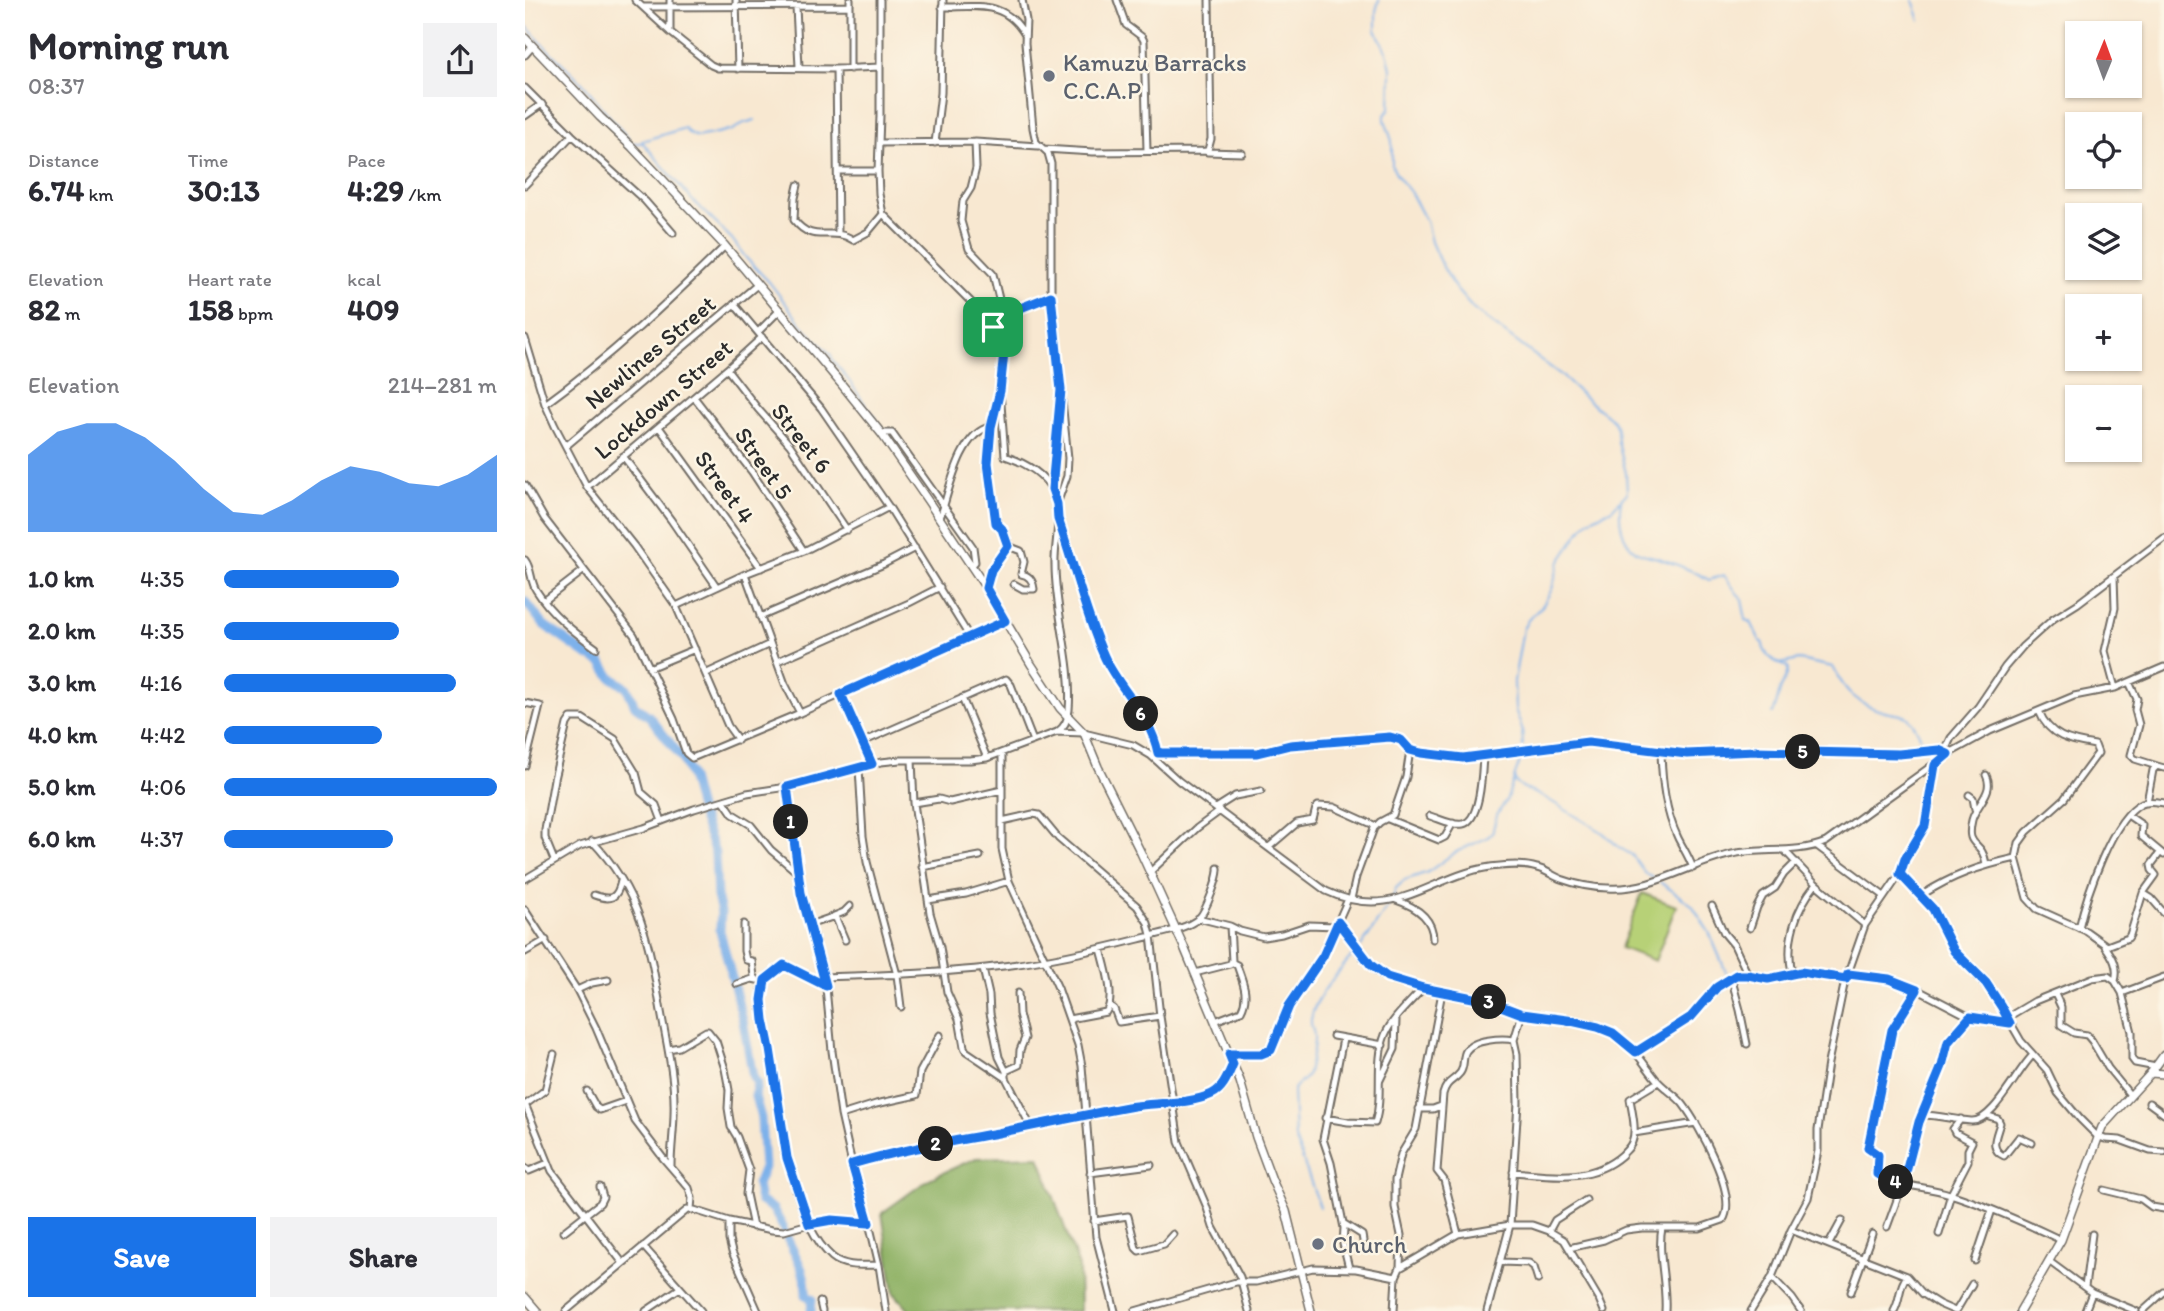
<!DOCTYPE html>
<html lang="en">
<head>
<meta charset="utf-8">
<style>
	body { margin:0; font-family:Itim,sans-serif; background:#f2f2f3; color:#2b2b33; height:100vh; display:flex; flex-direction:column; font-size:26px; white-space:nowrap }
	* { box-sizing:border-box; margin:0 }
	p { font-size:23px; color:#7c7c81 }
	.icon { flex:none; width:38px; height:38px; fill:none; stroke:currentColor; stroke-width:2; stroke-linecap:round; stroke-linejoin:round }
	.map { position:relative; flex:1; overflow:hidden }
	.details { display:flex; flex-direction:column; background:#fff; width:525px }
	.details>* { flex:none }
	.needle { width:46px; rotate:1deg }
	.controls { position:absolute; left:1540px; top:21px; display:grid; gap:14px }
	.controls a { display:grid; place-items:center; width:77px; height:77px; border-radius:0px; background:#fff; box-shadow:0 2px 5px #0004; font-size:35px }
	.pin { position:absolute; display:grid; place-items:center; width:60px; height:60px; color:#fff; margin:-30px; border-radius:14px; box-shadow:0 4px 10px #0006 }
	.km { position:absolute; width:35px; height:35px; margin:-18px; border-radius:50%; background:#222; color:#fff; font-size:19px; line-height:35px; text-align:center }
	.round { display:grid; place-items:center; flex:none; width:74px; height:74px; border-radius:0px; background:#f2f2f3 }
	.headline { display:flex; align-items:center; justify-content:space-between; height:119px; padding:0 28px }
	h1 { font-size:38px; font-weight:700; line-height:52px }
	.metrics { display:grid; grid-template-columns:repeat(3,1fr); gap:10px; height:119px; padding:7px 28px }
	.metrics div { display:grid; align-content:center }
	.metrics b { font-size:30px; font-weight:700 }
	.metrics small { font-size:19px; font-weight:400 }
	.metrics p { font-size:19px }
	.chart { height:196px; padding:14px 28px }
	.chart p { display:flex; justify-content:space-between }
	.chart svg { width:100%; height:126px; margin-top:7px; fill:#1a73e8; opacity:.7 }
	.cta { display:flex; gap:14px; margin-top:auto; padding:14px 28px }
	.cta a { flex:1; height:80px; border-radius:0px; background:#1a73e8; color:#fff; font-size:28px; font-weight:700; line-height:80px; text-align:center }
	.cta a+a { background:#f2f2f3; color:#2b2b33 }
	ul { padding:0 28px; list-style:none; font-size:23px }
	li { display:grid; grid-template-columns:112px 84px 1fr; align-items:center; height:52px }
	li i { height:18px; border-radius:9px; background:#1a73e8 }
	main { display:flex; flex:1; min-height:0 }
	.map>svg:first-child { display:block }
</style>
</head>
<body>
<main>
<section class="details">
<div class="headline"><div><h1>Morning run</h1><p>08:37</p></div><a class="round"><svg class="icon" aria-label="share" viewBox="0 0 24 24"><path d="M12 15V3M7 8l5-5 5 5M5 13v7h14v-7"/></svg></a></div>
<div class="metrics">
<div><p>Distance</p><b>6.74<small> km</small></b></div>
<div><p>Time</p><b>30:13</b></div>
<div><p>Pace</p><b>4:29<small> /km</small></b></div>
</div>
<div class="metrics">
<div><p>Elevation</p><b>82<small> m</small></b></div>
<div><p>Heart rate</p><b>158<small> bpm</small></b></div>
<div><p>kcal</p><b>409</b></div>
</div>
<div class="chart"><p><span>Elevation</span>214–281 m</p>
<svg viewBox="0 0 160 44" preserveAspectRatio="none"><path d="M0 44V17L10 9L20 6L30 6L40 11L50 19L60 29L70 37L80 38L90 33L100 26L110 21L120 23L130 27L140 28L150 24L160 17V44z"/></svg>
</div>
<ul>
<li><b>1.0 km</b>4:35<i style="width:64%"></i></li>
<li><b>2.0 km</b>4:35<i style="width:64%"></i></li>
<li><b>3.0 km</b>4:16<i style="width:85%"></i></li>
<li><b>4.0 km</b>4:42<i style="width:58%"></i></li>
<li><b>5.0 km</b>4:06<i style="width:100%"></i></li>
<li><b>6.0 km</b>4:37<i style="width:62%"></i></li>
</ul>
<div class="cta"><a>Save</a><a>Share</a></div>
</section>
<div class="map">
<svg width="1639" height="1311" viewBox="0 0 1639 1311">
	<rect width="100%" height="100%" fill="#fcf5e5"/>
	<filter id="ink" filterUnits="userSpaceOnUse"><feTurbulence type="fractalNoise" baseFrequency=".0143" numOctaves="2"/><feDisplacementMap in="SourceGraphic" scale="14" xChannelSelector="R" yChannelSelector="G"/><feConvolveMatrix kernelMatrix="1 2 1 2 8 2 1 2 1" color-interpolation-filters="sRGB"/></filter>
	<filter id="wash" filterUnits="userSpaceOnUse"><feTurbulence type="fractalNoise" baseFrequency=".00686" numOctaves="4" result="noise"/><feDisplacementMap in="SourceGraphic" scale="28" xChannelSelector="R" yChannelSelector="G"/><feGaussianBlur stdDeviation="1.57" result="paint"/><feColorMatrix in="noise" values="0 0 0 0 0 0 0 0 0 0 0 0 0 0 0 0 0 1.4 0 .05"/><feComposite in="paint" operator="in"/></filter>
	<g filter="url(#wash)">
		<rect width="100%" height="100%" fill="#f8e8d1"/>
		<path fill="#b7d177" stroke="#717e51" stroke-width="2" d="M1117,893L1151,906L1130,961L1096,948Z"/>
		<path fill="#91b368" stroke="#5e6f4a" stroke-width="2" d="M514,1156L554,1267L555,1311H385L369,1293L357,1213L404,1179L451,1158Z"/>
		<g fill="none" stroke-linecap="round" stroke-linejoin="round">
			<path stroke="#7db1ea" stroke-width="2" d="M854,0L851,11V30L863,55L866,69L865,109L860,115V120L867,141V166L871,174L886,193L901,221L906,242L914,260L930,288L949,310L1036,375L1062,400L1088,420L1092,428L1093,442L1101,473L1102,493L1087,509L1064,520L1053,534L1034,563L1027,589L1018,605L1003,620L998,629L989,681L990,709L997,729L998,747
				M1388,0L1395,21
				M0,24C17,46 39,64 58,84C74,102 88,122 104,139
				M117,141L160,128L162,132L172,137C184,134 192,134 203,130L206,131L219,123L230,120
				M108,143H118L168,201L207,239L221,258L245,283L277,325L306,355C307,362 313,366 318,373C330,388 338,403 351,418
				M1096,501C1093,518 1096,541 1111,551C1118,555 1126,556 1133,558C1151,564 1168,570 1184,580L1199,575L1217,600L1221,620L1226,622L1235,641L1238,642C1237,651 1246,660 1255,664L1274,660L1308,667C1319,691 1333,705 1360,712C1367,714 1376,714 1382,717C1389,722 1393,733 1397,740
				M1248,714C1251,706 1253,698 1255,690C1258,682 1263,677 1263,667L1255,664
				M998,753L989,778L992,784L1002,790L1019,797L1077,832L1095,848L1107,855L1120,873L1128,878
				M1135,882L1167,905L1184,932L1201,972
				M868,897L871,888L880,880L903,872L929,853L963,837L967,833L972,815L982,799L989,779
				M836,947L865,903
				M795,1207L770,1139L768,1090C772,1083 779,1082 783,1074C785,1062 790,1048 789,1036C789,1030 785,1026 786,1020C788,998 817,968 831,951"/>
			<path stroke="#7db1ea" stroke-width="9" d="M0,601L19,625L59,653L77,663L86,677L102,688L110,706L124,716L157,758L165,775L174,809L190,853L192,896L196,912L195,931L218,1021L228,1077L232,1083L230,1096L236,1118L237,1136L239,1167L232,1185L235,1201L248,1209L258,1227
				M260,1233C269,1256 282,1269 281,1295L287,1299L286,1311"/>
		</g>
	</g>
	<g filter="url(#ink)">
		<g fill="none" stroke-linecap="round" stroke-linejoin="round">
			<defs>
				<path id="minor" d="M110,0L145,32L186,65L193,68L311,69L355,67
					M145,0V32
					M211,0L213,69
					M325,0V69
					M355,0V116L353,171L354,194L358,214L461,317L466,319
					M497,0L501,20L500,43L508,128L511,142L523,153L526,164V296L543,458L542,476L532,504
					M592,0L601,25L617,37L619,41L622,151
					M118,7L325,6
					M271,7L274,67
					M417,7C453,7 480,0 500,35
					M0,55L8,46
					M311,69L313,233
					M0,88L47,135L120,201L148,233
					M0,116L17,104
					M450,142L451,168L446,188L438,201L436,221L444,249L468,274L475,303L482,314
					M355,143L450,142L513,146
					M410,143L416,93L418,0
					M519,149L568,152L680,151L683,150L686,139L684,0
					M682,152L717,153
					M313,171H353
					M0,185L47,135
					M273,185L270,198L269,220C289,246 306,225 328,240L343,232L358,214
					M209,304L296,408L364,507L444,636
					M480,314L526,296
					M233,332L255,310
					M0,338L20,404L30,426L62,487L109,546L151,606L203,726L213,740
					M202,369L233,409L265,445L322,530
					M169,397L227,472L279,551
					M20,404C85,357 143,302 200,246
					M134,427L236,568
					M356,433H367L448,547L450,562L446,566
					M41,446L232,285
					M98,456L146,520L192,587
					M0,485L19,518L109,635L149,719L161,753L167,758L275,713L480,621
					M62,487L202,369L237,337
					M527,489L532,441L534,399
					M415,518C424,493 434,433 465,427
					M534,522C550,568 559,616 581,660C596,692 626,717 633,753
					M483,546L496,551L499,562L496,574C504,575 508,581 509,589H498L489,584
					M0,560C7,569 5,580 11,590C26,614 49,632 71,648
					M220,574L260,684L275,713
					M1589,576L1590,608L1580,651L1590,688
					M461,588L466,570L483,546L481,536L472,523L463,462L465,427L475,391L479,352L476,328L479,320L474,316L468,317L466,321L467,326L471,329L476,328
					M19,601L58,571
					M151,606L220,574L279,551L364,507
					M235,617L359,564L390,548
					M253,661L384,603L415,587
					M124,668L170,649
					M182,673L245,644
					M1604,682L1612,699L1610,710L1614,725L1606,755L1610,759L1632,766
					M316,694L347,764
					M437,698L462,758
					M0,703L15,706L0,766
					M1514,711C1524,737 1545,741 1570,745L1573,753L1539,799L1502,832L1494,843L1491,858L1502,898L1512,909L1561,931L1582,946L1603,938L1605,935L1618,893L1631,875L1627,870L1626,865L1635,853
					M532,732L559,733L608,745L625,755L654,781L801,891C873,925 910,870 975,866C987,865 1000,864 1012,868C1021,870 1028,876 1036,879C1050,884 1068,888 1083,888C1129,891 1168,861 1212,853C1241,848 1272,854 1301,842L1423,754L1465,731L1549,696L1590,688L1639,667
					M338,742L481,679L486,685L508,741
					M1420,751L1426,738L1453,707L1480,667L1498,646L1528,619L1552,604L1639,538
					M1136,752C1137,781 1140,811 1153,838C1158,848 1164,857 1168,868
					M477,753V849L484,881L533,988L553,1045L557,1066L571,1237L590,1311
					M625,755L642,753H732L764,745L865,737L876,740L885,750L896,753L938,758L1063,742L1162,754L1231,752L1374,754L1414,750L1423,754
					M387,760L389,803L405,913L415,947L422,992L434,1019L439,1047L441,1051L481,1078L505,1125
					M334,768L338,836L342,862L372,975L376,1007
					M1461,775C1470,792 1451,804 1447,820C1440,850 1457,838 1461,864
					M262,787L276,893L300,977L307,1051L316,1115L327,1164L344,1223L354,1265L361,1311
					M1444,795L1448,798L1450,809
					M199,801L208,814L226,825L246,850L273,873
					M1622,802L1628,770L1632,766L1639,768
					M389,803L414,799L425,802L477,790
					M691,808L710,796L736,791
					M905,816C915,819 928,826 938,824C956,820 957,771 958,756
					M1604,816L1617,825L1616,836L1639,855
					M863,819L914,840L920,837L928,823
					M477,821L508,814L514,815L533,838L612,906L623,923L626,935L635,1016L654,1142L681,1205L688,1227L715,1277L724,1311
					M67,841C118,894 125,949 137,1017C142,1045 149,1074 149,1102C150,1124 146,1145 146,1166
					M1292,846L1359,896
					M744,847L772,823L788,820L791,808L793,806L809,807L851,826
					M1260,851L1291,884L1340,925
					M29,860L20,838V830L29,779L42,724L46,718H57L90,739L111,773L116,792L131,805L137,821
					M397,867L455,856
					M625,872L672,828L695,811
					M1375,874L1408,909L1429,951L1469,994L1496,1041L1522,1070L1533,1093L1555,1119L1572,1136L1580,1139L1595,1140L1625,1151L1639,1152
					M0,879L55,846L119,828L169,809L222,793L262,787L356,762L375,760H445L462,758L532,732C540,727 543,720 544,710C548,661 530,614 530,565C529,541 539,513 527,490C518,473 498,462 480,456L475,391
					M1618,893L1626,898L1639,913
					M69,895C86,901 92,899 96,881
					M1397,895C1428,875 1455,866 1491,858
					M826,899L831,877L849,828L855,822L868,815L881,777L885,750
					M403,900L441,894L484,881
					M871,900C889,906 908,917 908,939
					M1187,906L1199,933L1209,945L1223,975
					M0,910L52,990L71,1028L110,1121L138,1158L164,1188L167,1198L166,1209
					M309,916L319,912L325,906
					M813,922C824,938 841,965 857,975C865,979 874,980 882,983C908,990 934,994 960,1001C973,1004 986,1012 1000,1014C1029,1020 1062,1018 1088,1033C1107,1044 1118,1063 1131,1079C1139,1089 1150,1094 1158,1104C1174,1125 1214,1196 1198,1220L1175,1228H1117L1101,1230L1079,1240L1044,1248
					M219,924V951L221,960L227,961L229,976L232,980
					M284,925L310,916L320,940
					M705,926L715,931L739,937L757,934L784,925L810,926
					M1225,928L1232,907L1238,896L1250,888L1259,874L1271,862
					M1554,928C1561,897 1587,817 1617,803C1624,800 1632,802 1639,803
					M1580,946C1588,957 1594,967 1590,981
					M0,952L21,940
					M458,969L464,995L465,1013L474,1057L481,1071V1077
					M670,973L705,964L707,961L705,926L673,918
					M1267,973C1260,940 1271,909 1291,884
					M1323,974L1364,979L1393,990L1445,1017L1485,1023
					M300,977C353,975 408,974 461,968C513,963 563,952 614,939C631,934 661,930 674,918C681,911 694,877 693,868
					M1206,977L1215,1010L1222,1044
					M212,984L227,979L232,980
					M301,986L261,965C254,968 243,973 240,980C230,1001 243,1034 246,1055C254,1108 265,1221 307,1257C320,1268 339,1265 354,1265
					M52,990L67,983L83,980
					M1393,990L1367,1030L1343,1148L1353,1155L1352,1174C1374,1187 1401,1186 1425,1194C1463,1206 1500,1223 1536,1240
					M1597,993L1639,977
					M1530,994L1536,1007V1025L1549,1033L1562,1035L1567,1041L1583,1068L1605,1095
					M585,1006L589,1009L594,1022L635,1016
					M1483,1017L1510,1001L1567,978L1583,976L1590,981L1597,993L1607,1032V1059L1610,1063L1631,1067
					M544,1019L581,1012C591,998 580,965 576,949
					M690,1021L716,1011C725,994 717,981 712,965L706,962
					M808,1036L858,1045
					M818,1039L798,1139L806,1163L819,1228L818,1244L824,1268
					M143,1049L154,1047L181,1031H183L191,1041L200,1069L204,1090L203,1108L206,1127L212,1137L224,1170L221,1194L228,1227
					M1111,1052L1166,1017L1180,1000L1206,977L1217,974L1243,979L1271,972L1321,979
					M704,1054C718,1051 734,1057 746,1050L764,1006L798,955L823,899
					M481,1071L494,1065L495,1050L500,1038L494,1014L493,993
					M855,1080L870,1049L871,1020
					M62,1091L71,1107L75,1110L101,1101
					M1624,1103L1639,1114
					M0,1104L27,1171L97,1262
					M0,1105L20,1090L29,1054
					M894,1109H908L916,1106
					M316,1115L351,1104L392,1095L395,1072L415,1035
					M1397,1115C1414,1115 1429,1120 1446,1121C1468,1123 1492,1070 1508,1055
					M1461,1115L1473,1119L1475,1123C1472,1135 1463,1149 1479,1156L1494,1137L1507,1143
					M800,1118L823,1122L850,1123C859,1095 849,1063 860,1035C867,1018 886,1002 898,988
					M1109,1133L1171,1123
					M327,1164C373,1150 421,1142 468,1134C513,1125 558,1115 603,1107C628,1102 665,1105 687,1094C699,1088 703,1075 708,1064
					M0,1168L4,1171L23,1163
					M988,1172C1026,1175 1065,1183 1097,1155C1100,1151 1105,1148 1107,1142C1112,1130 1107,1112 1105,1099L1133,1082
					M565,1173L626,1165
					M1579,1190L1616,1199L1627,1207L1639,1209
					M204,1221V1240L207,1252L233,1311
					M569,1221L603,1216L611,1248L614,1251L639,1244L648,1234
					M818,1223L837,1235L838,1241
					M1362,1227L1376,1189L1394,1122L1417,1066L1423,1042L1445,1017
					M1137,1228C1132,1253 1142,1284 1140,1311
					M1266,1230L1382,1276L1398,1294L1414,1304L1430,1311
					M1024,1231L1030,1220L1061,1200
					M38,1232L75,1203L78,1197L75,1187
					M933,1234L919,1180L912,1171L918,1094C922,1080 928,1082 935,1073C940,1067 937,1057 941,1051C948,1039 977,1038 989,1040
					M1414,1234L1426,1194L1443,1161V1150L1447,1142L1430,1133L1428,1129L1436,1119
					M1304,1244L1317,1220
					M118,1246L176,1311
					M1450,1261L1467,1210
					M976,1262L1004,1263L1009,1267L1013,1280
					M1525,1262L1567,1293L1611,1311
					M875,1268L876,1235L870,1207V1180L876,1154L891,1129L917,992
					M1247,1277L1267,1298L1276,1311
					M1560,1287L1567,1234
					M1326,1292L1347,1234
					M295,1302L297,1311
					M41,1311L162,1210H169L204,1221L247,1230L259,1231L284,1224L307,1220L344,1223
					M121,1311L155,1288
					M610,1311L711,1282H731L788,1268L831,1269L871,1277
					M869,1311L871,1277L875,1268L933,1234L985,1225H1007L1024,1231L1039,1240L1074,1299L1079,1311
					M962,1311L985,1225L993,1103L992,1054L989,1040L997,1014
					M1226,1311L1247,1277L1266,1230L1283,1198L1293,1151V1130L1303,1063L1319,985L1340,925L1375,874L1380,859L1400,826L1410,766
					M1369,1311C1376,1299 1373,1287 1382,1276
					M1431,1311L1447,1284
					M1560,1311L1567,1293
					M1618,1311L1639,1292"/>
				<path id="tertiary" d="M0,38L75,117L107,147L200,246L318,386L356,433L403,501L461,588L506,664L535,708L559,733L573,767L616,853L659,947L715,1081L731,1137L747,1180L761,1211L786,1311
					M1626,1073L1639,1074
					M0,1297L12,1311
					M1495,1311L1536,1240L1577,1127L1626,1073L1639,1055"/>
			</defs>
			<use href="#minor" stroke="#736d65" stroke-width="9"/>
			<use href="#tertiary" stroke="#736d65" stroke-width="10"/>
			<use href="#minor" stroke="#fff" stroke-width="5"/>
			<use href="#tertiary" stroke="#fff" stroke-width="7"/>
		</g>
	</g>
	<g fill="none" stroke-linecap="round" stroke-linejoin="round" filter="url(#ink)">
		<defs>
			<path id="route" d="M526,296L536,390L527,489L532,504L533,519C549,564 559,611 579,656C594,690 626,715 633,753H732L765,745L865,737L876,740L885,750L896,753L938,758L1063,742L1162,754L1231,751L1374,754L1414,750L1423,754L1410,765L1400,826L1380,859L1375,874L1408,909L1429,951L1461,983L1476,1006L1485,1023L1445,1017L1423,1042L1417,1066L1394,1122L1378,1184L1352,1174L1353,1155L1343,1148L1367,1030L1392,990L1364,979L1323,974L1321,979L1276,972L1243,979L1223,975H1211L1192,987L1166,1017L1111,1052L1088,1033L1073,1027L1042,1020L997,1014L963,1001L898,988L862,977L846,965L813,922L798,956L764,1006L746,1050L736,1054H704L708,1064C703,1075 699,1088 687,1094C664,1105 629,1102 603,1107C560,1115 516,1124 473,1133C424,1142 375,1150 327,1164L344,1223L307,1220L284,1224L262,1158L245,1049L239,1020L237,1000L240,980L259,965L301,986L276,893L262,787L347,764L316,694L480,621L461,588L466,570L483,546L477,529L471,523L463,463L466,427L475,391L479,352L476,328H469L466,321L470,316H475Z"/>
		</defs>
		<use href="#route" stroke="#fff" stroke-width="14"/>
		<use href="#route" stroke="#1a73e8" stroke-width="9"/>
	</g>
	<g fill="#6b7280" stroke="#fcf5e5" stroke-width="2.5">
		<circle cx="524" cy="76" r="7"/>
		<circle cx="793" cy="1244" r="7"/>
	</g>
	<g text-anchor="middle" dominant-baseline="central" stroke-width="5" stroke-linejoin="round" paint-order="stroke">
		<g font-size="24" fill="#5b616d" stroke="#fcf5e5" text-anchor="start">
			<text x="538" y="62">Kamuzu Barracks<tspan x="538" dy="28">C.C.A.P</tspan></text>
			<text x="807" y="1244">Church</text>
		</g>
		<g font-size="24" fill="#2b2b2b" stroke="#fcf5e5">
			<text transform="translate(125 352) rotate(-40)">Newlines Street</text>
			<text transform="translate(138 399) rotate(-40)">Lockdown Street</text>
			<text transform="translate(277 438) rotate(52)">Street 6</text>
			<text transform="translate(239 463) rotate(55)">Street 5</text>
			<text transform="translate(200 487) rotate(54)">Street 4</text>
		</g>
	</g>
</svg>
<div class="controls">
<a><svg class="needle" viewBox="-14 -14 28 28"><path d="M0-13l5 13h-10z" fill="#e53935"/><path d="M0 13l5-13h-10z" fill="#7c7c81"/></svg></a>
<a><svg class="icon" aria-label="locate" viewBox="0 0 24 24"><circle cx="12" cy="12" r="6"/><path d="M12 2v4M12 18v4M2 12h4M18 12h4"/></svg></a>
<a><svg class="icon" aria-label="layers" viewBox="0 0 24 24"><path d="M12 4l9 5-9 5-9-5zM3 14l9 5 9-5"/></svg></a>
<a>+</a>
<a>−</a>
</div>
<div class="pin" style="left:468px;top:327px;background:#1e9e55"><svg class="icon" aria-label="arrive" viewBox="0 0 24 24"><path d="M6 21V4h12l-3 4 3 4H6"/></svg></div>
<b class="km" style="left:266px;top:822px">1</b>
<b class="km" style="left:411px;top:1144px">2</b>
<b class="km" style="left:964px;top:1002px">3</b>
<b class="km" style="left:1371px;top:1182px">4</b>
<b class="km" style="left:1278px;top:752px">5</b>
<b class="km" style="left:616px;top:714px">6</b>
</div>
</main>
</body>
</html>
